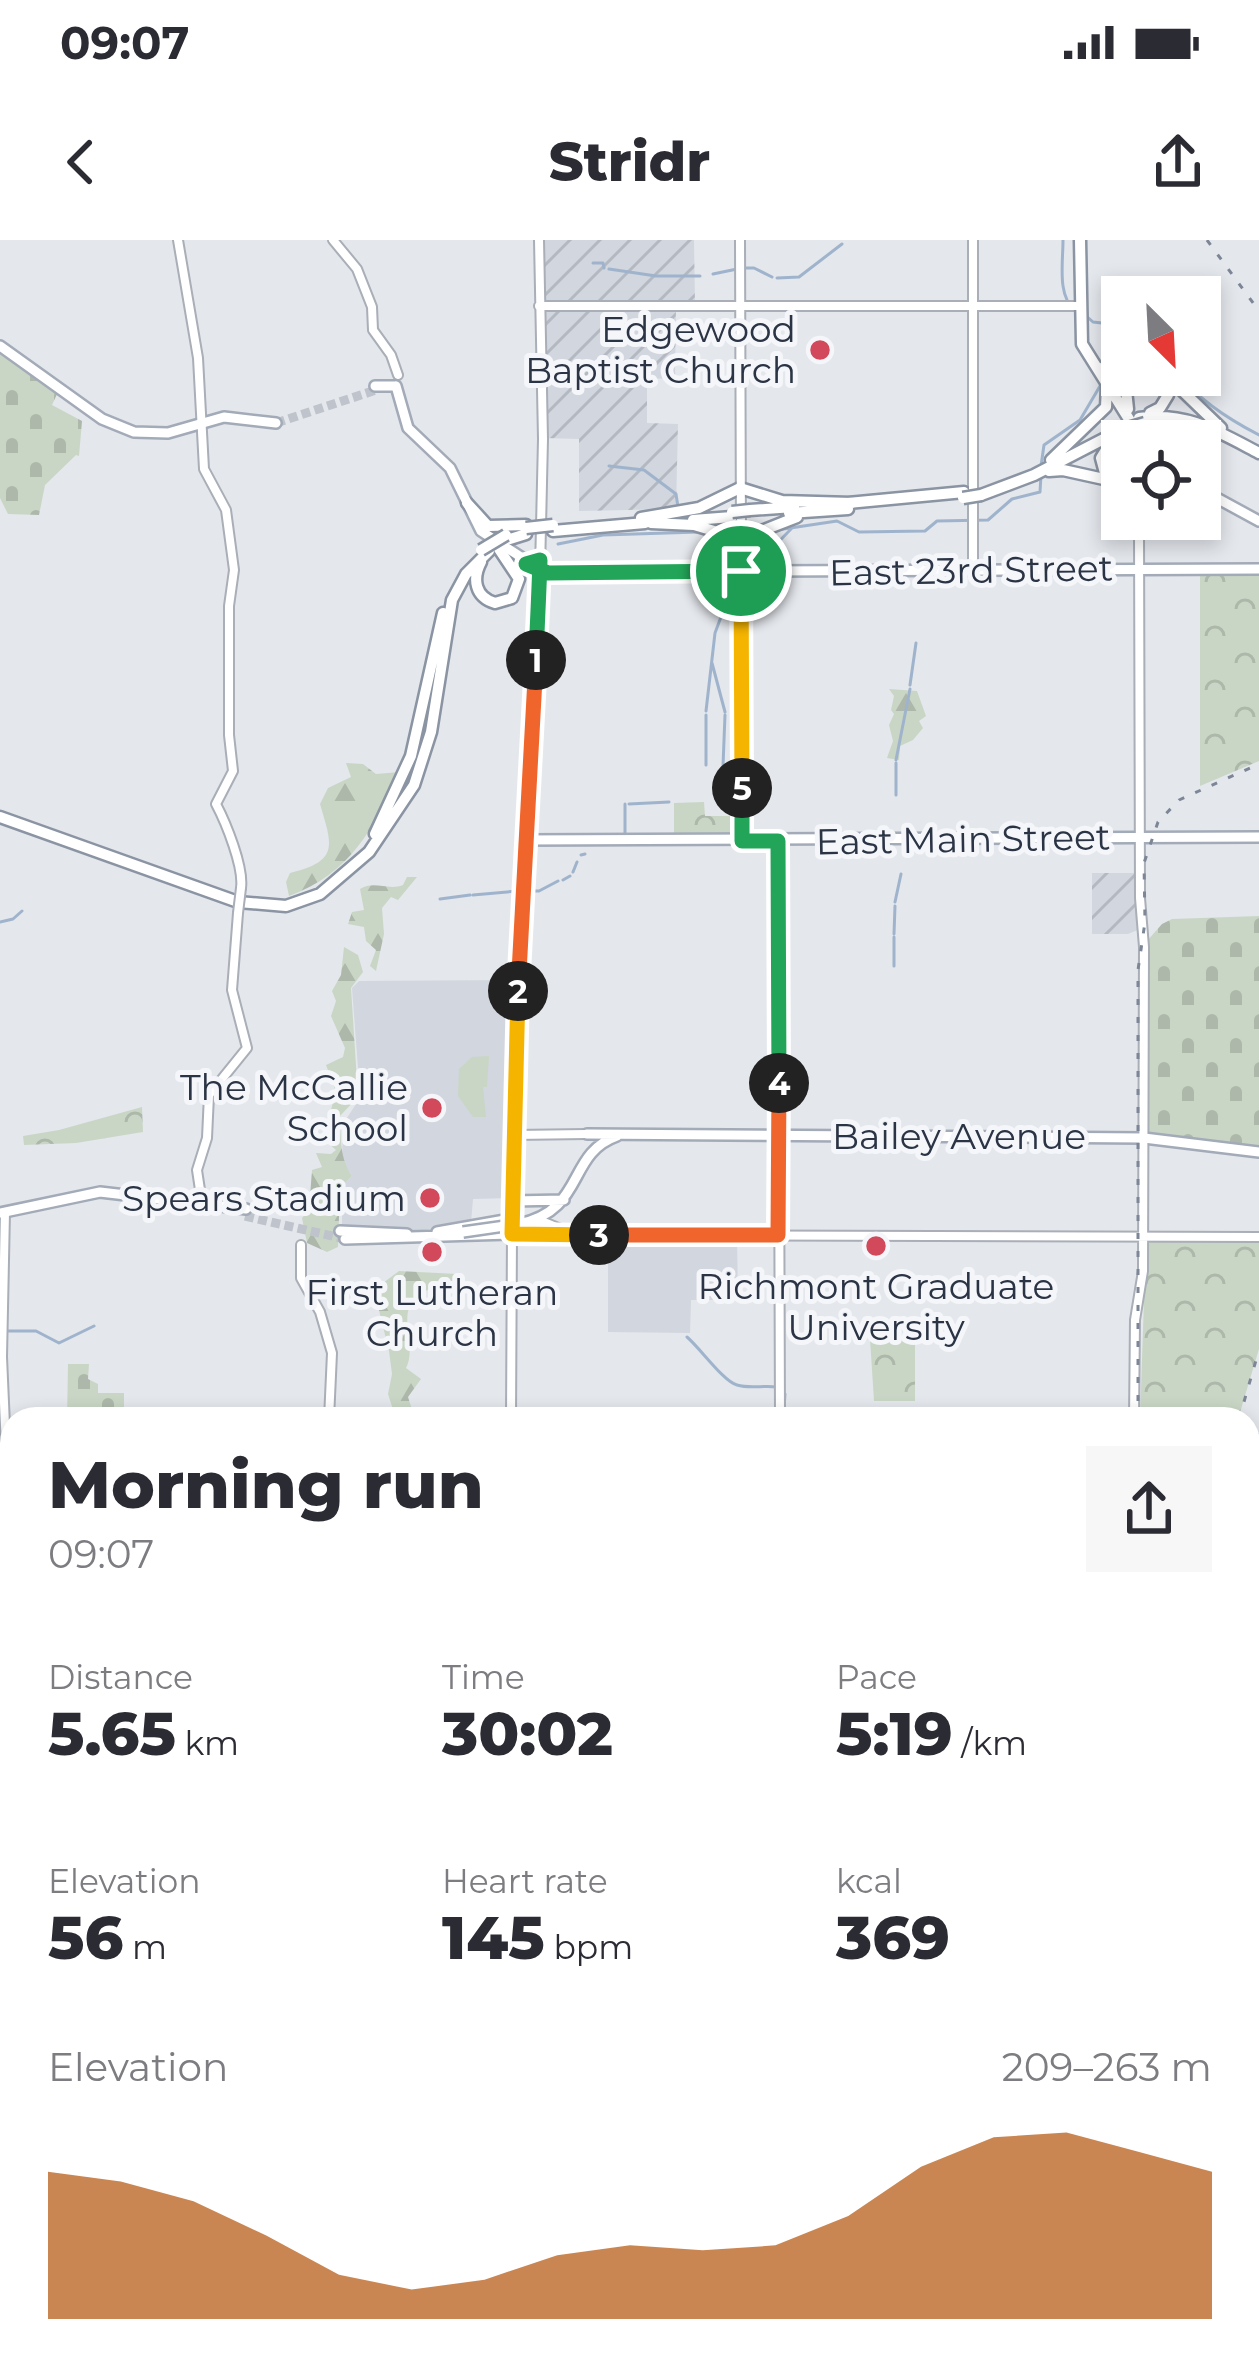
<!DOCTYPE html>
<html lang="en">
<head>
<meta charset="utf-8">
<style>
	body { margin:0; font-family:Montserrat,sans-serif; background:#f7f7f7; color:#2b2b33; height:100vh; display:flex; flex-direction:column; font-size:45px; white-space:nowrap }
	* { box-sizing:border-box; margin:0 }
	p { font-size:39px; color:#7c7c81 }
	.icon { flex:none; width:66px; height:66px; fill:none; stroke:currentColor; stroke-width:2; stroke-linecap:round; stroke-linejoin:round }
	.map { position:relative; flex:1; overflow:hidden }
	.panel { position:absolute; left:0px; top:1167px; width:1260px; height:975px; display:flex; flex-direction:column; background:#fff; border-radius:36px 36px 0 0; box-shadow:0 6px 18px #0003 }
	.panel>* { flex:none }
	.needle { width:78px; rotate:156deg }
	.fabs { position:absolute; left:1101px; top:36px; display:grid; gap:24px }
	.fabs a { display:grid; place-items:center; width:120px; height:120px; border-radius:0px; background:#fff; box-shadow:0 6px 18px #0003; font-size:60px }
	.pin { position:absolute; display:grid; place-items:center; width:102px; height:102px; color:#fff; margin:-51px; border:6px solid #fff; border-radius:50%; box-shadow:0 3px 12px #0007 }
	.km { position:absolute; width:60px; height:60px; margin:-30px; border-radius:50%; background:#222; color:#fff; font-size:33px; line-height:60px; text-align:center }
	.round { display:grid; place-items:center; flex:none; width:126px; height:126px; border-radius:0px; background:#f7f7f7 }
	.head { display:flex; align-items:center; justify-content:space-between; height:204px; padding:0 48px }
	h1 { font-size:66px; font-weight:800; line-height:90px }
	.figures { display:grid; grid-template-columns:repeat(3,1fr); gap:18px; height:204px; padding:12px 48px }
	.figures div { display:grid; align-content:center }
	.figures b { font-size:60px; font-weight:800 }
	.figures small { font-size:33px; font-weight:400 }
	.figures p { font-size:33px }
	.chart { height:336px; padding:24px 48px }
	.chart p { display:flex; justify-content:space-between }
	.chart svg { width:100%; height:216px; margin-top:12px; fill:#b45309; opacity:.7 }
	.status { display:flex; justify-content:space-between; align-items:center; height:84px; padding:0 60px; background:#fff; direction:ltr }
	.status svg { height:33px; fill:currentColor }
	header { display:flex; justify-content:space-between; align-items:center; height:156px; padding:0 48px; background:#fff; font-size:54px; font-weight:800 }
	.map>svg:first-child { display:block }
</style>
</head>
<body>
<div class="status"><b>09:07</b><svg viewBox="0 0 49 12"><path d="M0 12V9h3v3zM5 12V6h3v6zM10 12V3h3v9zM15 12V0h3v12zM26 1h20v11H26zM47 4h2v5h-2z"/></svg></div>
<header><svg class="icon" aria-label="back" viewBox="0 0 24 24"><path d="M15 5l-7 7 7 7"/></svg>Stridr<svg class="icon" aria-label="share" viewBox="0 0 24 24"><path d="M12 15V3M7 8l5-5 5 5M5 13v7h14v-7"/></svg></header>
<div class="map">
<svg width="1259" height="2140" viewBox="0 0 1259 2140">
	<defs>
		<pattern id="industrial-furrows" width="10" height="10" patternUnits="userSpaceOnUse" patternTransform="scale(3)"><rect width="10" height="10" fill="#d2d6de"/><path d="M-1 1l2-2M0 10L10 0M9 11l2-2" fill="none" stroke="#b4b8c0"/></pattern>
		<pattern id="forest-firs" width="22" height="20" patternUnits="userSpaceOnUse" patternTransform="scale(3)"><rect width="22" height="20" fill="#c9d6c5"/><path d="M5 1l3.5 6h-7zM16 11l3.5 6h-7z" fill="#adb8ab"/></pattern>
		<pattern id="cemetery-stones" width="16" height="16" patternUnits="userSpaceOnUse" patternTransform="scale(3)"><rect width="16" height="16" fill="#c9d6c5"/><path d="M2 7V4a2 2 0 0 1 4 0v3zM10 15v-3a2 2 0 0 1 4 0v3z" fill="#adb8ab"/></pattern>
		<pattern id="park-crowns" width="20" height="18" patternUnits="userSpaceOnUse" patternTransform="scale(3)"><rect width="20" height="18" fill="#c9d6c5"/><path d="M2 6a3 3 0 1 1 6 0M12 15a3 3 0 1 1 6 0" fill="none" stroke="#adb8ab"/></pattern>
	</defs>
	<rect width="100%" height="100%" fill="#e4e7ec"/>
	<path fill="#d2d6de" d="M516,740L510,958L473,959L471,983L422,990L367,991L342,987V946L352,936L342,922L343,884L358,861L359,841L352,748L359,741Z
		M608,997L737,999L738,1060H691L690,1093L608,1092Z"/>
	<path fill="url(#industrial-furrows)" d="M541,0H694L695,65H676L675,138L647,139V183L678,184L676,269L579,271V199L545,198Z
		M1092,633H1138L1140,689L1128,694H1092Z
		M1259,1201V1500L1248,1518V1247Z"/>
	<path fill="url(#forest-firs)" d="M889,449L917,451L926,476L919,481L923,488L913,500L900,506L899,520L887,518L893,501L889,485L894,474L891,470L894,456Z
		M346,523L363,524L376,534L400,532C373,589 351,633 289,656L286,642L290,633C340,621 332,605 320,564L328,548L351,537Z
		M407,637H417L398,660L391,657L382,668L384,694L376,731L370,726L376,710L366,701L364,687L348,684L352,672L364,670L360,649C374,640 388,651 403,645Z
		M344,707L358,715L363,732L351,748L358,857L339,877C342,900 339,917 352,936L340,948L338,1007L327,1012L307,1003L302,978L309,970L312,930L322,927L316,913L331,914L336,910L325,900L324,894L336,852L326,825L343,817L345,808L331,776L336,761L332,751L341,735Z
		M399,1031L457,1034L460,1038C446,1047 426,1046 414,1059C398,1078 417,1108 406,1128L421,1139L408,1157L414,1176L424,1179H396L388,1154L392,1134L389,1111L377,1062L379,1046Z
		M72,2130H223L228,2140H47L65,2136Z"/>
	<path fill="url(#cemetery-stones)" d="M0,114L58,152L52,165L82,181L79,216L76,215L45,245L39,275L8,274L0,258Z
		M1259,676V907L1149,894L1147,701L1162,684L1172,679Z
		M68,1124H89L88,1139L98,1144V1153H124V1179H67Z"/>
	<path fill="url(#park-crowns)" d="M1200,333L1259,334V521L1200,546Z
		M704,562L705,576H740L739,598L674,596V563Z
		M142,867L143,892L76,903L24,905L23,896L59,890Z
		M1146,1001H1259V1109L1238,1179H1140Z
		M915,1098V1161H874L870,1099Z"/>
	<path fill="#c9d6c5" d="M489,816L487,847H483L486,877H473L458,856L459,829L472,817Z"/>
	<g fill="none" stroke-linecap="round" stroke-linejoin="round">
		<path stroke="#9fb4cc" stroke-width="3" d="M1063,0C1063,24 1057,55 1075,71
			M593,23H603L604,28
			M744,28H754L772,37
			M609,29L656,36H700
			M713,34L737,29
			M777,38L799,37L842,4
			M1084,74L1093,82L1111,84L1118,92
			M1119,94L1122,98
			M1110,128L1122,119
			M1179,135C1200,161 1230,180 1259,195
			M609,226L644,230L676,254L678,267
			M1041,226L1044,205L1080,180L1103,141
			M777,290L837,281L859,292L925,291L937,281L988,280L1012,259L1040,252L1041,235
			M720,297L736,308
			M558,304L603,295L699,292
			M746,308L768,294
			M760,321L792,288
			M712,423L725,472
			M910,445L916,403
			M706,471L715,393L728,358
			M706,475V525
			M896,520L910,449
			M723,526L725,475
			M896,555V523
			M629,564L669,562
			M625,598V564
			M581,615L585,614
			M573,632L577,622
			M563,640L570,636
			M528,651H539L558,641
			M473,655L517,651
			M440,659L470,655
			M895,662L901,634
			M0,682L13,679L22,671
			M894,694L895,666
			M894,697V726
			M2,1091H36L59,1103L94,1086
			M687,1097C700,1108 724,1142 737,1145C750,1149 764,1145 777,1147
			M785,1154L784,1168L791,1176L820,1179
			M0,1488L12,1478
			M1248,1534L1259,1536
			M0,2095H12
			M4,2096L12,2086
			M830,2130L834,2140"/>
		<path stroke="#bfc3cb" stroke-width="9" stroke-dasharray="9 4.5" stroke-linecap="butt" d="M276,183L376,150
			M245,976L345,999"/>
		<defs>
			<path id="secondary" d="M178,0L198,118L204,229L226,270L234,330L229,366V495L233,531L216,564C226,583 244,627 241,648
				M333,0L357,29L372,67L373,90L391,115L398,135
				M539,0L543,199L540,330
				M740,0L742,600
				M973,0V331
				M539,66H1080
				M778,601L780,1179
				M514,895L587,894
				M202,963L197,930L207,898L209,855L247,808L232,750L238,673
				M531,982H544L568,992L606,995L1259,997
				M301,1005V1038L320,1072L332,1113L329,1179
				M511,1179L512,994L567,996
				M1134,1179L1135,1080L1143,1031L1144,707L1140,658L1139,289L1143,279
				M1248,1199H1259
				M0,1262L5,1251L6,1208L2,1117L5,972
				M0,1470L12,1464
				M0,1789C14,1881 12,1972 5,2065L0,2081
				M738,2130V2140
				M442,2140L447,2130
				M605,2140V2130
				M769,2140L779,2130
				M1094,2140L1097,2130"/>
			<path id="primary" d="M0,106L102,179L134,192L168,193L224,177L276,183
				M375,146H396
				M396,146L408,188L450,228L481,291L544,332L1259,329
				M1200,249L1259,281
				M524,600L1259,597
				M587,894L1144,898L1259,912
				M512,961L564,960
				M0,973L100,952L246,969
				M519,984C586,970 566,914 617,896
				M340,991L407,994
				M437,992L505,980L512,974
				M345,999L512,994L522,633L536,472L539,331
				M1248,1717L1259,1688
				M1248,1881L1259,1919"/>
			<path id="highway" d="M1080,0L1082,104L1137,192L1138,201
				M1097,127L1110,134L1122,133
				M1166,135L1221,188
				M1128,169L1126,150L1134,135
				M1150,173L1160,168L1168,155L1163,137
				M1139,178C1186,171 1219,192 1259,213
				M1169,182L1189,191L1197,201
				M1051,220L1106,167L1107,146
				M1049,231L1063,230L1122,243
				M1113,239L1105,233L1101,218L1115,195
				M981,255L1034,235L1121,190
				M467,263L488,286L526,285
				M848,263L964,252
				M750,270L794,267
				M789,273L848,269
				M641,278L699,268L740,248L782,261L852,263
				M693,280L732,277
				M651,283L694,285L741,299L797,277
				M553,291L645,283
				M510,299L526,294
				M481,322C472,339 475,357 495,363L512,358L519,339L495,303
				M0,577L238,662L286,666L320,654L369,612L414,545L431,492L452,360L466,334L489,311
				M375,594L411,516L443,373"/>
		</defs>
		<use href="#secondary" stroke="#a9aeb7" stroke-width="12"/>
		<use href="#primary" stroke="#a3abb8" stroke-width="14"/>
		<use href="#highway" stroke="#8b94a3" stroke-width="15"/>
		<use href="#secondary" stroke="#fff" stroke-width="8"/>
		<use href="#primary" stroke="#fff" stroke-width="9"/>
		<use href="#highway" stroke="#fff" stroke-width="10"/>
		<path stroke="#7d8696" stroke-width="3" stroke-dasharray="6 12" stroke-linecap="butt" d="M1207,0L1259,71
			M1138,1179V730L1145,682L1144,623L1158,582L1179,560L1259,524
			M1239,1179L1259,1110
			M1248,1520L1259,1497
			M1248,1799L1259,1810
			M1215,2130L1219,2140
			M544,2131L562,2140
			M623,2140L629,2130
			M962,2140L965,2130"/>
		<defs>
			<path id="secondary-bridge" d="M238,673L241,648"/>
			<path id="primary-bridge" d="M463,992L519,984"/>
			<path id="highway-bridge" d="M1121,190L1145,183
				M963,258L981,255
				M732,272L750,270
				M526,288L553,285
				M481,310L506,295"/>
		</defs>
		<use href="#secondary-bridge" stroke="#a9aeb7" stroke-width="12" stroke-linecap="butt"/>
		<use href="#primary-bridge" stroke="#a3abb8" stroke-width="14" stroke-linecap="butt"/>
		<use href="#highway-bridge" stroke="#8b94a3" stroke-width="15" stroke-linecap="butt"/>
		<use href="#secondary-bridge" stroke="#fff" stroke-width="8"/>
		<use href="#primary-bridge" stroke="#fff" stroke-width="9"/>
		<use href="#highway-bridge" stroke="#fff" stroke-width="10"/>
	</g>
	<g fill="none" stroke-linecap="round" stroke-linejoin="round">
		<defs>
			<path id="split-1" d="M536,420C537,387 539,354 540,320L526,324L548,333L741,331"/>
			<path id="split-2" d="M518,751L536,420"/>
			<path id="split-3" d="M518,751L512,994L599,995"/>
			<path id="split-4" d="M599,995H778L779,843"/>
			<path id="split-5" d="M742,548V601H778L779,843"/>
			<path id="split-6" d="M741,331L742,548"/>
		</defs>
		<use href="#split-1" stroke="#fff" stroke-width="24"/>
		<use href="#split-2" stroke="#fff" stroke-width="24"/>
		<use href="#split-3" stroke="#fff" stroke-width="24"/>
		<use href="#split-4" stroke="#fff" stroke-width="24"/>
		<use href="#split-5" stroke="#fff" stroke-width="24"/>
		<use href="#split-6" stroke="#fff" stroke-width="24"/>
		<use href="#split-1" stroke="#22a559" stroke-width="15"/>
		<use href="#split-2" stroke="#f0652b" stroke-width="15"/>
		<use href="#split-3" stroke="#f5b400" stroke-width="15"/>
		<use href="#split-4" stroke="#f0652b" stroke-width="15"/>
		<use href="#split-5" stroke="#22a559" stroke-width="15"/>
		<use href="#split-6" stroke="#f5b400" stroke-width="15"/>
	</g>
	<g fill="#d1495b" stroke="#f4f6f9" stroke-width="4.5">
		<circle cx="820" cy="110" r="12"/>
		<circle cx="432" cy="868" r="12"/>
		<circle cx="430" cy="958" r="12"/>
		<circle cx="876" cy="1006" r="12"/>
		<circle cx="432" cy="1012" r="12"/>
	</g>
	<g text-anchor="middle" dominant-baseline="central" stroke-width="10" stroke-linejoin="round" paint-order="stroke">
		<g font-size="36" fill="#2b3445" stroke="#f4f6f9" text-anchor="end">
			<text x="796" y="89">Edgewood<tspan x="796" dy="41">Baptist Church</tspan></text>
			<text x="408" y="847">The McCallie<tspan x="408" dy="41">School</tspan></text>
			<text x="406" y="958">Spears Stadium</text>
			<text x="876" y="1046" text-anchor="middle">Richmont Graduate<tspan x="876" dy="41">University</tspan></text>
			<text x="432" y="1052" text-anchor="middle">First Lutheran<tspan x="432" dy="41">Church</tspan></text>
		</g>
		<g font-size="36" fill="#2b3445" stroke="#f4f6f9">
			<text transform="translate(971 330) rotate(-1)">East 23rd Street</text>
			<text transform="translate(963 599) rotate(-1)">East Main Street</text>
			<text x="959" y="896">Bailey Avenue</text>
		</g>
	</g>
</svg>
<div class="fabs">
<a><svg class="needle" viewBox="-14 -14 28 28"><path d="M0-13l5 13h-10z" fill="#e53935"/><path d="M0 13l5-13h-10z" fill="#7c7c81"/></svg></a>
<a><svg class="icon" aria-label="locate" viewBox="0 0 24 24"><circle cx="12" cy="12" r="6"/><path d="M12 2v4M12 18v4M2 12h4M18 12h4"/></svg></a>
</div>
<div class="pin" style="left:741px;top:331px;background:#1e9e55"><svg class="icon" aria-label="arrive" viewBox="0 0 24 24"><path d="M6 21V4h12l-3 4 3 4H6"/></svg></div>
<b class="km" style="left:536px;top:420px">1</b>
<b class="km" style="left:518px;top:751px">2</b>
<b class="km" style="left:599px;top:995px">3</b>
<b class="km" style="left:779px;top:843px">4</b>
<b class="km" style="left:742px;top:548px">5</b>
<section class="panel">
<div class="head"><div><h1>Morning run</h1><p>09:07</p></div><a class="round"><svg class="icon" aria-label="share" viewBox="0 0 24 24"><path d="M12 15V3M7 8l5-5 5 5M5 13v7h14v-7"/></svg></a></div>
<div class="figures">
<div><p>Distance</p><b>5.65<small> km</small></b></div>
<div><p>Time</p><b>30:02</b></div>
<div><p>Pace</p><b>5:19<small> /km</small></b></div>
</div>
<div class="figures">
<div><p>Elevation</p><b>56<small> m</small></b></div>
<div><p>Heart rate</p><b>145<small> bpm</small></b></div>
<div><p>kcal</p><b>369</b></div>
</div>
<div class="chart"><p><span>Elevation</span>209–263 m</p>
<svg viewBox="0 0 160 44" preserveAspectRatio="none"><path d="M0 44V14L10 16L20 20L30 27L40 35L50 38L60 36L70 31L80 29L90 30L100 29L110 23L120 13L130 7L140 6L150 10L160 14V44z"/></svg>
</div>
</section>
</div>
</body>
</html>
